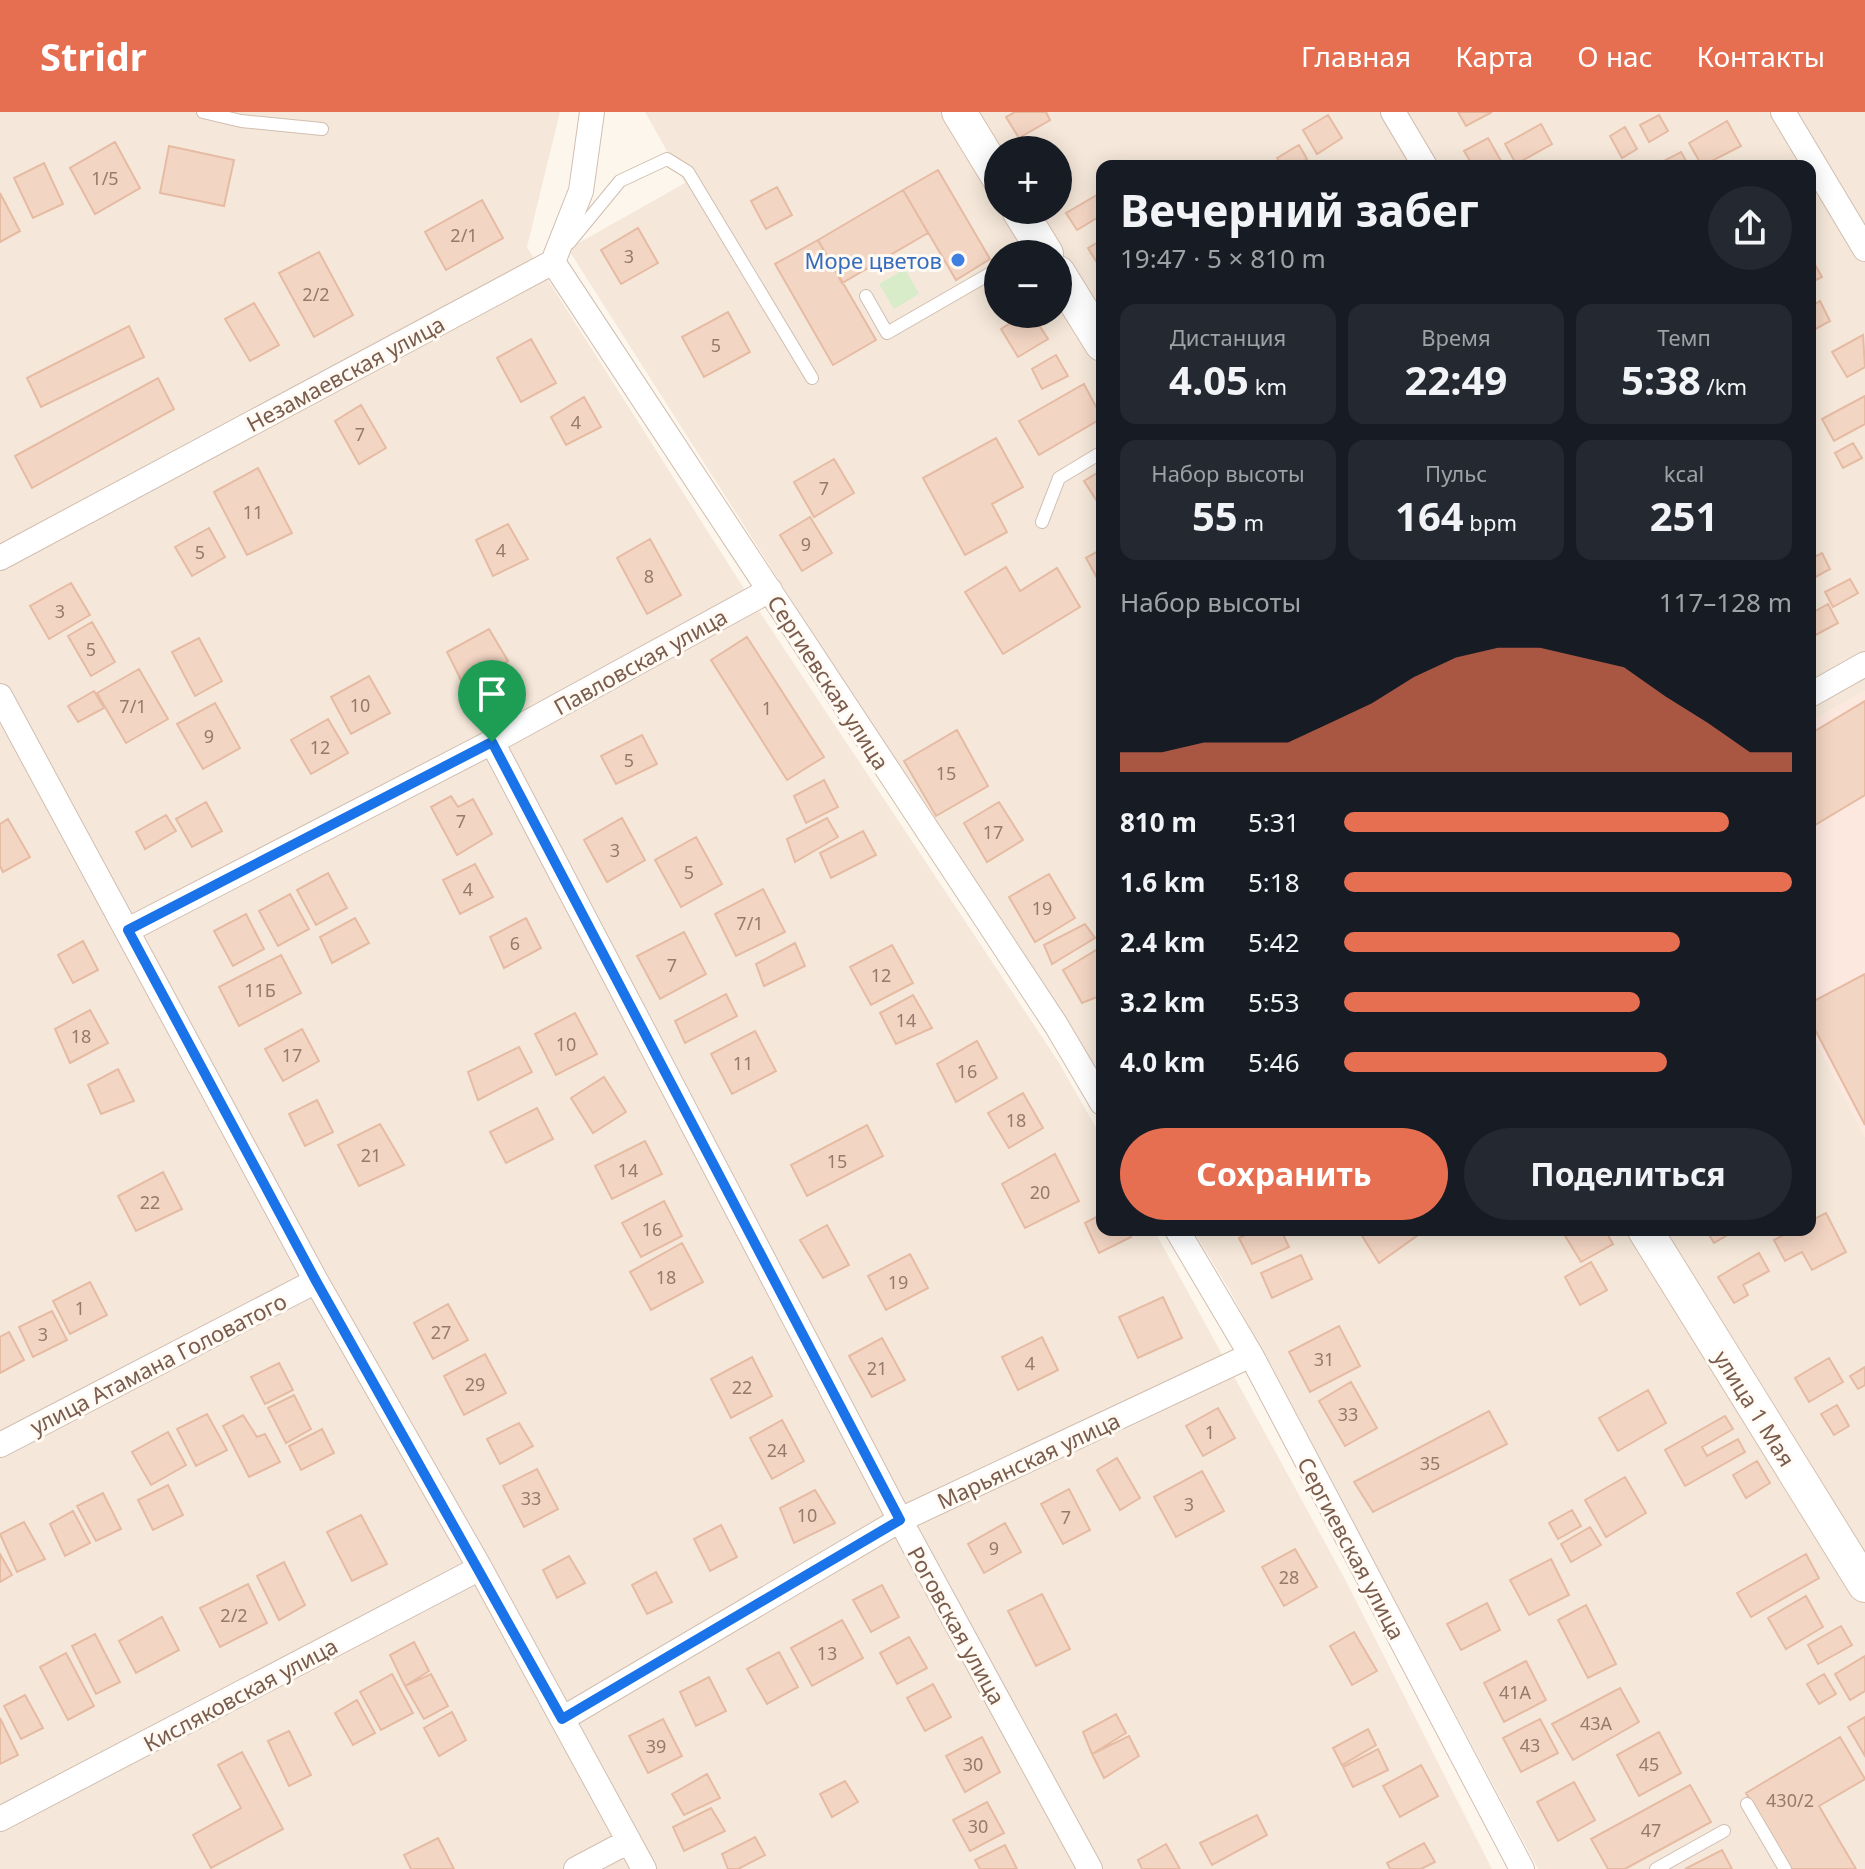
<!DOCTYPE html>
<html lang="ru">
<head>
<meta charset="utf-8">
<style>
	body { margin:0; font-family:"Noto Sans",sans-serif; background:#242831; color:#f1f3f6; height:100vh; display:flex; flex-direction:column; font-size:30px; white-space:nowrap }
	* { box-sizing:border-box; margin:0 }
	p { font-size:26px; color:#9ea1a6 }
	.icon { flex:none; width:44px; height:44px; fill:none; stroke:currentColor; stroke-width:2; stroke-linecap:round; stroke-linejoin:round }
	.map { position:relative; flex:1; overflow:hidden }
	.panel { position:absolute; left:1096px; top:48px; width:720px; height:1076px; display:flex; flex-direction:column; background:#171b24; border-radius:16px; box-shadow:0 4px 20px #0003 }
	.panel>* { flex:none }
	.fabs { position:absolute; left:984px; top:24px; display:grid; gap:16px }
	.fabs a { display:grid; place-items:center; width:88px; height:88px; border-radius:50%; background:#171b24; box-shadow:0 4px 20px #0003; font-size:40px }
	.pin { position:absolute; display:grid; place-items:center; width:68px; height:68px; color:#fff; margin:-82px -34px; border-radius:50% 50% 50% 0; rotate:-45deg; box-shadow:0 0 8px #0007 }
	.pin .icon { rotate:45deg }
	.round { display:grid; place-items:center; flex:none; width:84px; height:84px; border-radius:42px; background:#242831 }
	.headline { display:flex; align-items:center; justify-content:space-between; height:136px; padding:0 24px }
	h1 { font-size:44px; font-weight:700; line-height:60px }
	.figures { display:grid; grid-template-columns:repeat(3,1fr); gap:12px; height:136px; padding:8px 24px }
	.figures div { display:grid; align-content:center; border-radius:16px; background:#242831; text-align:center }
	.figures b { font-size:40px; font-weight:700 }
	.figures small { font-size:22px; font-weight:400 }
	.figures p { font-size:22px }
	.chart { height:224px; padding:16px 24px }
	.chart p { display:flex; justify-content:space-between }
	.chart svg { width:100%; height:144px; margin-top:8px; fill:#e76f51; opacity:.7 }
	.button { display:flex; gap:16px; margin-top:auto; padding:16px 24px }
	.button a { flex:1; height:92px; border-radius:48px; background:#e76f51; color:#fff; font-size:32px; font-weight:700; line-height:92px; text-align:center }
	.button a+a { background:#242831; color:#f1f3f6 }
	ul { padding:0 24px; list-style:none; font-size:26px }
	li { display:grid; grid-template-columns:128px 96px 1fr; align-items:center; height:60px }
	li i { height:20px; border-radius:10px; background:#e76f51 }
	header { display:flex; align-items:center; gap:48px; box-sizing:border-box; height:112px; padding:0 40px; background:#e76f51; color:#fff }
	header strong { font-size:38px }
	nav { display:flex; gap:44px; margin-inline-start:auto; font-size:28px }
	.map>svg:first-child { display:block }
</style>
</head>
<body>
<header>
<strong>Stridr</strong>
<nav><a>Главная</a><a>Карта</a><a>О нас</a><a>Контакты</a></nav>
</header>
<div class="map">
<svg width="1865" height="1757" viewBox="0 0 1865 1757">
	<rect width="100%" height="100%" fill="#fdf6ec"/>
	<path fill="#f5e8da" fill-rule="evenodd" d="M0,0H560L527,135L745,478L1058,949L1102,1026V1118H1154L1346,1469L1492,1757H0Z
		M645,0H1865V579L1810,610V54H1102V967L927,701L568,137L685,71ZM998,38H1058V98H998ZM998,142H1058V202H998Z
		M1810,917L1865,1025V1757H1538L1230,1179L1193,1118H1810Z"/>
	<path fill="#fde8e0" d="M1865,579V1025L1810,917V610Z"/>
	<path fill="#d8ecc9" d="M905,157L919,182L894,197L879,172Z"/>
	<path fill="#f3d5c3" stroke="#e6bba3" stroke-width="2" d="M1015,0H1046L1050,8L1019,26L1006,5Z
		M1458,0H1492L1466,14Z
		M1328,3L1342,26L1317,42L1303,18Z
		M1659,3L1668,19L1649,30L1640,13Z
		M1727,9L1741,34L1702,54L1689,31Z
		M1541,12L1552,32L1516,52L1505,32Z
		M1625,15L1637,37L1622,46L1610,24Z
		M1488,26L1504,54H1473L1464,39Z
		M115,30L140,76L95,102L70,56Z
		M1299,33L1307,47L1295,54H1282L1277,46Z
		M169,34L234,48L224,94L160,81Z
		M1681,40L1689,54H1659L1658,52Z
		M1058,50L1070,69L1058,76Z
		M44,51L63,92L33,106L14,66Z
		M938,58L990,147L956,168L903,78Z
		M777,75L792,103L766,117L751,89Z
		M903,78L928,121L842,171L818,128Z
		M1102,80V103L1077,118L1066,101Z
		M0,81L20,119L0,130Z
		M482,88L503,126L446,158L425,120Z
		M638,116L658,151L621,172L601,138Z
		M818,128L876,228L833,253L775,152Z
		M1102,128V159L1088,136Z
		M319,140L353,203L314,225L279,161Z
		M1810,144L1822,165L1810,171Z
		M1820,189L1830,209L1810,220V195Z
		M254,191L279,233L250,249L225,207Z
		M728,200L750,240L704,265L682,225Z
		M1025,202H1032L1048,227L1018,245L1001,217Z
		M129,214L144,245L41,295L27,266Z
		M1863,223L1865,255L1847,265L1832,240Z
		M531,227L556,271L521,290L497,246Z
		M1056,243L1068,264L1042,277L1032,257Z
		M158,266L174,297L32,376L15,344Z
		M1084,272L1102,306L1039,343L1019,309Z
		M1865,284V312L1834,329L1822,307Z
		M584,285L601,315L566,333L551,305Z
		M361,293L386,336L359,352L335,309Z
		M996,326L1023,375L992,392L1007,420L965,443L923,366Z
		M1853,331L1862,346L1843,356L1835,341Z
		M834,347L854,381L814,405L794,370Z
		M258,356L292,421L247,443L214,380Z
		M1102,358V397L1084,369Z
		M810,405L832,441L802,459L780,423Z
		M508,412L528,447L493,464L476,428Z
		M209,416L225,445L192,464L175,435Z
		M650,427L681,483L647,502L617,446Z
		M1102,437V475L1086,446Z
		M1822,441L1830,457L1810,468V447Z
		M1006,455L1020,479L1057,456L1080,495L1003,542L965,480Z
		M1850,467L1858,481L1833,495L1825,480Z
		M71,471L90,503L49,527L30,494Z
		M1828,492L1838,511L1810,526V502Z
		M92,510L115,550L91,564L68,524Z
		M489,517L508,549L465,576L447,540Z
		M747,525L824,645L787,668L711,548Z
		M199,526L222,569L195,584L172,540Z
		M139,557L168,607L126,631L97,581Z
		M369,564L390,601L351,622L331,585Z
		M94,579L104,596L78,610L68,594Z
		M1865,589V683L1810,716V622Z
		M215,591L240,636L203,657L177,612Z
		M328,607L348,641L311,662L291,628Z
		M957,618L988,674L936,704L904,649Z
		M642,623L657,652L616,672L601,644Z
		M824,668L838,695L806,711L794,684Z
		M451,684L458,695L473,687L492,722L457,743L431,695Z
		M206,690L222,719L192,735L176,707Z
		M999,690L1023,728L987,750L964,711Z
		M166,703L176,719L145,737L136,720Z
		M622,706L645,748L607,770L584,728Z
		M827,706L838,725L795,750L787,727Z
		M8,707L30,745L3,760L0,754V712Z
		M863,719L876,743L831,766L820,741Z
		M696,725L722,772L681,795L655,748Z
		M475,752L493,785L460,802L443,768Z
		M328,761L347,796L316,813L297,778Z
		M1049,762L1075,806L1035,830L1009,785Z
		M763,777L785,820L736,844L715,802Z
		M290,782L309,817L278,834L259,799Z
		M246,802L264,837L233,854L214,819Z
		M355,806L369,831L332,851L320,825Z
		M526,806L541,836L504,856L490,825Z
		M1085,812L1095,826L1052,852L1044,833Z
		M684,820L706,862L660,887L637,844Z
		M83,829L98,858L73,871L58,843Z
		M795,831L805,854L764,874L756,852Z
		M892,833L913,871L871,893L850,855Z
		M1098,837L1102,844V883L1082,891L1063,858Z
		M281,843L301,881L239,914L219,875Z
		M1865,862V1013L1810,908V891Z
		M726,882L737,904L685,931L675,909Z
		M913,883L932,916L896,932L880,901Z
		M90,898L108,931L70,951L55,917Z
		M575,901L597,942L556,963L535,922Z
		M302,917L319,949L283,969L265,937Z
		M755,919L776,959L732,982L711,942Z
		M977,929L997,966L956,990L937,952Z
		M519,935L532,960L478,988L468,960Z
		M118,957L134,989L101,1002L88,973Z
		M604,965L626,1000L593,1021L571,986Z
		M1023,981L1043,1016L1009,1036L988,1001Z
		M317,988L333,1020L305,1034L289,1002Z
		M537,996L553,1027L506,1051L490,1020Z
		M380,1012L404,1053L359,1074L338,1033Z
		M867,1013L883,1044L807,1084L791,1053Z
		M645,1029L662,1062L612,1087L595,1054Z
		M1055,1042L1079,1089L1025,1116L1002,1072Z
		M163,1060L182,1097L136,1119L118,1084Z
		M664,1089L682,1124L641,1145L622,1111Z
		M1826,1101L1846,1140L1812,1158L1802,1140L1785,1149L1774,1128L1793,1118H1810V1109Z
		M1102,1102V1118H1127L1131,1125L1099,1141L1085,1111Z
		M827,1113L849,1153L823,1166L800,1128Z
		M1256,1118H1281L1289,1135L1252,1152L1239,1126Z
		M1368,1118H1425L1379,1151L1361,1122Z
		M1571,1118H1605L1613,1132L1581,1150L1564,1122Z
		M1706,1118H1736L1714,1131Z
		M682,1131L703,1170L651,1198L630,1160Z
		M1759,1141L1769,1159L1743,1173L1748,1183L1734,1191L1718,1165Z
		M910,1142L928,1176L886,1198L868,1164Z
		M1301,1143L1312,1167L1272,1186L1261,1161Z
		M1591,1150L1607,1178L1580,1193L1565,1165Z
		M90,1170L107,1203L70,1222L53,1189Z
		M1163,1185L1182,1226L1138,1246L1119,1205Z
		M448,1192L468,1228L433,1247L414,1211Z
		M52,1199L67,1228L33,1245L19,1215Z
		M1339,1214L1360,1254L1310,1280L1289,1240Z
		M9,1220L24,1248L0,1261V1225Z
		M1042,1225L1058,1258L1018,1278L1002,1245Z
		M882,1226L905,1268L872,1285L849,1244Z
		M485,1242L506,1281L464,1303L444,1264Z
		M752,1245L772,1284L731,1306L711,1267Z
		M1829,1246L1843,1270L1809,1290L1795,1266Z
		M279,1251L293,1278L265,1292L251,1265Z
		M1865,1255V1273L1858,1277L1850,1264Z
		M1351,1270L1377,1316L1345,1334L1319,1289Z
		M1648,1278L1666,1311L1618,1339L1599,1306Z
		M294,1283L311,1317L286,1331L268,1296Z
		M1837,1293L1849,1314L1834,1323L1821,1302Z
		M1218,1296L1235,1326L1203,1344L1186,1314Z
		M1489,1299L1507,1332L1373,1400L1354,1370Z
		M207,1302L227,1338L196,1354L177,1317Z
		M243,1303L257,1325L265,1322L280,1350L249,1365L223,1314Z
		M1725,1304L1733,1317L1702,1335L1707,1344L1738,1327L1745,1340L1685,1374L1665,1338Z
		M782,1308L804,1349L772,1367L750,1326Z
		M519,1311L533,1334L500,1352L487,1327Z
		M322,1317L334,1341L301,1358L289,1334Z
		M168,1320L186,1353L151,1373L132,1340Z
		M1117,1346L1140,1386L1120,1398L1097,1358Z
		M1757,1349L1770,1371L1746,1386L1733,1363Z
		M537,1357L558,1397L524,1415L503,1374Z
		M1202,1359L1224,1399L1176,1425L1154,1385Z
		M1625,1365L1646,1401L1606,1425L1585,1388Z
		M168,1373L183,1403L153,1418L138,1388Z
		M1069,1377L1090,1418L1063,1432L1041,1392Z
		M815,1378L835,1411L794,1431L780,1396Z
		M103,1381L121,1417L96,1429L77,1394Z
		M1572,1398L1581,1414L1558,1427L1549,1411Z
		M73,1399L90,1431L65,1444L50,1412Z
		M361,1403L387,1452L352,1469L327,1420Z
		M24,1410L45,1447L17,1460L0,1422Z
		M1005,1411L1021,1440L984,1461L968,1432Z
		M721,1413L737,1445L710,1459L694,1427Z
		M1590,1415L1601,1433L1571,1450L1561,1432Z
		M1295,1437L1317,1475L1284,1494L1262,1455Z
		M0,1442L12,1463L0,1470Z
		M1806,1442L1819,1466L1751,1505L1737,1481Z
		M569,1444L585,1471L557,1486L543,1458Z
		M1551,1447L1569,1483L1529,1503L1510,1468Z
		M284,1450L305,1493L279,1508L257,1464Z
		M656,1460L672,1490L647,1502L632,1473Z
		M248,1472L267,1511L220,1535L200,1496Z
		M882,1473L899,1505L871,1520L853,1488Z
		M1042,1482L1070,1537L1036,1554L1008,1499Z
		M1806,1484L1823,1515L1786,1537L1768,1506Z
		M1487,1491L1500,1518L1461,1538L1447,1512Z
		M1586,1493L1616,1552L1588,1566L1558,1508Z
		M162,1505L179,1538L136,1561L119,1529Z
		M842,1508L863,1546L812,1574L791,1536Z
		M1841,1514L1852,1533L1818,1552L1808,1533Z
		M1354,1520L1377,1559L1352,1573L1330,1534Z
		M95,1522L120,1570L96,1582L72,1534Z
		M909,1525L927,1556L897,1572L880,1541Z
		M414,1530L429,1559L405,1574L390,1543Z
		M779,1540L798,1575L767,1592L747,1557Z
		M66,1541L94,1594L68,1608L40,1555Z
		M1865,1544V1579L1850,1588L1835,1562Z
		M1526,1549L1546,1588L1504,1610L1484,1571Z
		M392,1562L413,1601L381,1618L360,1580Z
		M431,1562L448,1594L424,1607L405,1574Z
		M1824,1562L1836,1582L1819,1592L1807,1572Z
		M709,1565L726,1599L696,1614L680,1580Z
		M933,1572L951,1605L925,1619L907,1586Z
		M1620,1576L1639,1610L1573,1648L1552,1612Z
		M25,1583L43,1616L21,1627L4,1594Z
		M357,1588L375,1621L353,1633L335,1601Z
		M452,1600L466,1628L439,1644L424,1616Z
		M1116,1602L1126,1621L1092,1642L1083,1620Z
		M1865,1605V1644L1848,1615Z
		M0,1606L18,1643L0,1652Z
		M663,1607L682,1644L648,1661L629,1624Z
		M1540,1607L1558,1641L1521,1660L1503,1626Z
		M1368,1617L1376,1633L1342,1653L1333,1636Z
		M289,1619L311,1663L289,1674L268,1629Z
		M1659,1620L1681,1661L1639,1684L1617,1643Z
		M1129,1624L1139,1644L1104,1666L1092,1642Z
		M982,1625L1000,1660L965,1680L946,1644Z
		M1840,1625L1865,1667L1819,1694L1856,1757H1791L1746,1681Z
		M1378,1637L1388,1658L1353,1675L1343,1655Z
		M242,1640L283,1717L211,1756L193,1723L241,1696L218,1653Z
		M1421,1653L1438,1684L1400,1705L1383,1674Z
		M707,1662L720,1686L684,1703L672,1682Z
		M845,1669L858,1690L832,1705L820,1682Z
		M1574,1670L1595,1708L1558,1729L1537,1690Z
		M1690,1673L1711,1710L1625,1757H1608L1591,1727Z
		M987,1690L1004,1721L970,1739L953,1708Z
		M711,1696L725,1719L684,1739L673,1715Z
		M1257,1703L1267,1723L1212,1753L1200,1731Z
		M755,1725L765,1743L738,1757H728L722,1742Z
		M438,1726L454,1757H411L404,1743Z
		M1424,1731L1435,1750L1421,1757H1390L1387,1751Z
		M1166,1732L1180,1757H1142L1138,1748Z
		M1005,1733L1017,1757H980L975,1748Z
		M1722,1738L1732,1757H1685Z"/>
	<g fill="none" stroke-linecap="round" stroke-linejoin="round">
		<defs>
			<path id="lane" d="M203,0L241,9L322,17
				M569,131L620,69L667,47L688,60L812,266
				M866,184L887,221L998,157
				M1042,410L1059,366L1102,340
				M1747,1692L1785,1757
				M1656,1757L1724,1719"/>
			<path id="street" d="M1393,0L1425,54
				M1783,0L1865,137
				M553,150L1056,913L1102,991
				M0,446L553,150L581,79L592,0
				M1810,583L1865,552
				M0,584L316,1169L480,1456L644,1757
				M492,630L900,1408L1090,1757
				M128,818L492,630L770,478
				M1177,1118L1251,1243L1522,1757
				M0,1333L316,1169
				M562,1607L900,1408L1251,1243
				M0,1707L480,1456
				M576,1757L629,1729"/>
			<path id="secondary" d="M959,0L998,64
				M1019,98L1046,142
				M1058,161L1102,232
				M1645,1118L1865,1473"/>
		</defs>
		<use href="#lane" stroke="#d1beb0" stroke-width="14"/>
		<use href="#street" stroke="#d1beb0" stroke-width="26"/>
		<use href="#secondary" stroke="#d6c0b0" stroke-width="36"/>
		<use href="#lane" stroke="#fff" stroke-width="12"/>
		<use href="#street" stroke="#fff" stroke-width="24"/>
		<use href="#secondary" stroke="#fff" stroke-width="34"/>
	</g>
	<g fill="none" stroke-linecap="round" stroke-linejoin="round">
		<defs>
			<path id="route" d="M492,630L900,1408L562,1607L316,1169L128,818Z"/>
		</defs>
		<use href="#route" stroke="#fff" stroke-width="16"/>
		<use href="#route" stroke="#1a73e8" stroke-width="10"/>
	</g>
	<circle fill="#3f7fe0" stroke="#fffaf3" stroke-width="3" cx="958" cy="148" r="8"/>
	<g text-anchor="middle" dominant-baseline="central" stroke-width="6" stroke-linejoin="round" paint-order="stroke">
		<g font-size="18" fill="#987a6a">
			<text x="105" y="66">1/5</text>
			<text x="464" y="123">2/1</text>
			<text x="629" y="144">3</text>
			<text x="316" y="182">2/2</text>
			<text x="716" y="233">5</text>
			<text x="576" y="310">4</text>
			<text x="360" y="322">7</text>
			<text x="824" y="376">7</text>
			<text x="253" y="400">11</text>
			<text x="806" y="432">9</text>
			<text x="501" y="438">4</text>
			<text x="200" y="440">5</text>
			<text x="649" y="464">8</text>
			<text x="60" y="499">3</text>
			<text x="91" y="537">5</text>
			<text x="360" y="593">10</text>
			<text x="133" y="594">7/1</text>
			<text x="767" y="596">1</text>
			<text x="209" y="624">9</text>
			<text x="320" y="635">12</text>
			<text x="629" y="648">5</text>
			<text x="946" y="661">15</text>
			<text x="461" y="709">7</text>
			<text x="993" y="720">17</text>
			<text x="615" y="738">3</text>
			<text x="689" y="760">5</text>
			<text x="468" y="777">4</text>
			<text x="1042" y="796">19</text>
			<text x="750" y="811">7/1</text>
			<text x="515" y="831">6</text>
			<text x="672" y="853">7</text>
			<text x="881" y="863">12</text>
			<text x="260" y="878">11Б</text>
			<text x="906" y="908">14</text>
			<text x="81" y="924">18</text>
			<text x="566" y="932">10</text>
			<text x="292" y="943">17</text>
			<text x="743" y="951">11</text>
			<text x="967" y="959">16</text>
			<text x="1016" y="1008">18</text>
			<text x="371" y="1043">21</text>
			<text x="837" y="1049">15</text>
			<text x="628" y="1058">14</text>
			<text x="1040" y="1080">20</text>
			<text x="150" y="1090">22</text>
			<text x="652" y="1117">16</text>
			<text x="666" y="1165">18</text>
			<text x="898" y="1170">19</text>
			<text x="80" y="1196">1</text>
			<text x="441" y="1220">27</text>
			<text x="43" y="1222">3</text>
			<text x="1324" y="1247">31</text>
			<text x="1030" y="1251">4</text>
			<text x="877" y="1256">21</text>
			<text x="475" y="1272">29</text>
			<text x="742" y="1275">22</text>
			<text x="1348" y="1302">33</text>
			<text x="1210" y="1320">1</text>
			<text x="777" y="1338">24</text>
			<text x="1430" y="1351">35</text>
			<text x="531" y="1386">33</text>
			<text x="1189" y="1392">3</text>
			<text x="807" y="1403">10</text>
			<text x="1066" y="1405">7</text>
			<text x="994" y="1436">9</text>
			<text x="1289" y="1465">28</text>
			<text x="234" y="1503">2/2</text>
			<text x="827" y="1541">13</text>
			<text x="1515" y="1580">41А</text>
			<text x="1596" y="1611">43А</text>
			<text x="1530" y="1633">43</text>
			<text x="656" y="1634">39</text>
			<text x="973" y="1652">30</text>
			<text x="1649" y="1652">45</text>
			<text x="1790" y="1688">430/2</text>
			<text x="978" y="1714">30</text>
			<text x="1651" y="1718">47</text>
		</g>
		<g font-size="22" fill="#366cbe" stroke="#fffaf3" text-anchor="end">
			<text x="942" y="148">Море цветов</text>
		</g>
		<g font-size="22" fill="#7a5c4d" stroke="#fffaf3">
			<text transform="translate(345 261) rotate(-28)">Незамаевская улица</text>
			<text transform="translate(640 549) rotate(-29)">Павловская улица</text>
			<text transform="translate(829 570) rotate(57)">Сергиевская улица</text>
			<text transform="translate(158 1251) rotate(-27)">улица Атамана Головатого</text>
			<text transform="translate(1755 1296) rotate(58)">улица 1 Мая</text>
			<text transform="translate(1028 1348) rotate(-25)">Марьянская улица</text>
			<text transform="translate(1352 1436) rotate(62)">Сергиевская улица</text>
			<text transform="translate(957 1513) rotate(61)">Роговская улица</text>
			<text transform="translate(240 1582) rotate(-28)">Кисляковская улица</text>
		</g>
	</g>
</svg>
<div class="fabs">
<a>+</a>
<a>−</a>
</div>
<div class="pin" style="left:492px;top:630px;background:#1e9e55"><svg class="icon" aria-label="arrive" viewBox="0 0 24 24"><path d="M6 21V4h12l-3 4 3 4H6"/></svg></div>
<section class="panel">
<div class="headline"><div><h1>Вечерний забег</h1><p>19:47 · 5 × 810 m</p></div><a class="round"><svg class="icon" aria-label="share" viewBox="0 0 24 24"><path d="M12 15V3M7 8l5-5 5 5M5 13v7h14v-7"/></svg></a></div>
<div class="figures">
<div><p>Дистанция</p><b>4.05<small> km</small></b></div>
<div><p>Время</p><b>22:49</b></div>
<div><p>Темп</p><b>5:38<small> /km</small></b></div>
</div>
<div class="figures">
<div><p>Набор высоты</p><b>55<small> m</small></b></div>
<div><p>Пульс</p><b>164<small> bpm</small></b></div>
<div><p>kcal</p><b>251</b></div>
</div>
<div class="chart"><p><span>Набор высоты</span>117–128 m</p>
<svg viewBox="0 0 160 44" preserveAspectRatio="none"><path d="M0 44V38L10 38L20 35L30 35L40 35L50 29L60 23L70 15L80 9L90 6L100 6L110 9L120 12L130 21L140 29L150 38L160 38V44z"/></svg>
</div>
<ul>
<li><b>810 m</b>5:31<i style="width:86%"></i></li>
<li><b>1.6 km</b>5:18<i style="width:100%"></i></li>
<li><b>2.4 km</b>5:42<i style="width:75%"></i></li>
<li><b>3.2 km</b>5:53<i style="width:66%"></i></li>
<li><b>4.0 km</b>5:46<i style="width:72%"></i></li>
</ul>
<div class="button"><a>Сохранить</a><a>Поделиться</a></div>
</section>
</div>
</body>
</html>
